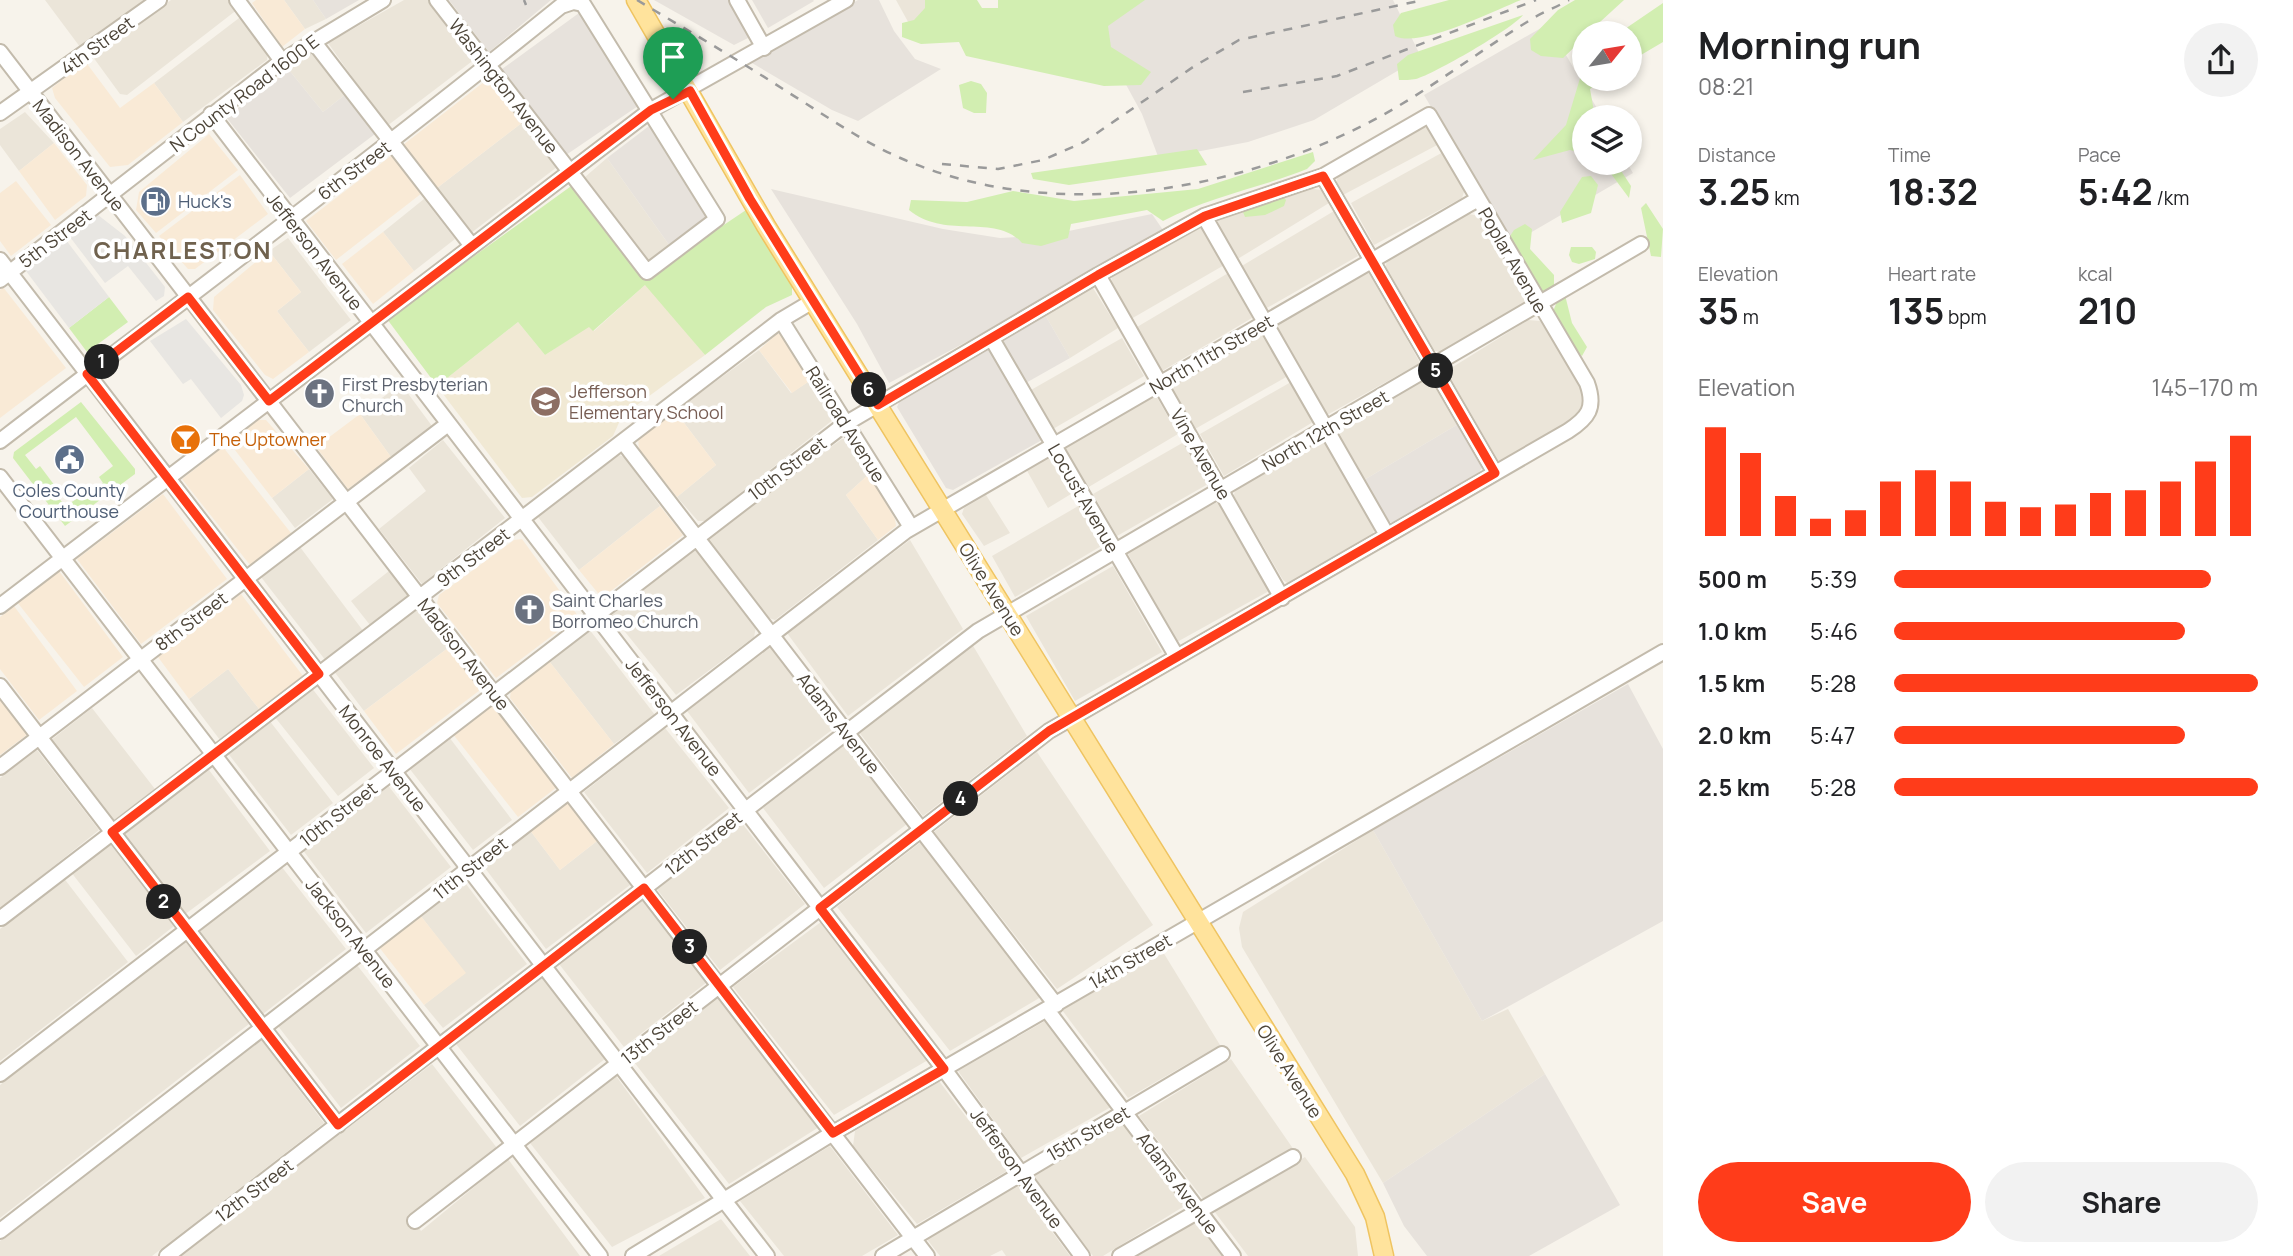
<!DOCTYPE html>
<html lang="en">
<head>
<meta charset="utf-8">
<style>
	body { margin:0; font-family:Manrope,sans-serif; background:#f2f2f2; color:#202124; height:100vh; display:flex; flex-direction:column; font-size:26px; white-space:nowrap }
	* { box-sizing:border-box; margin:0 }
	p { font-size:23px; color:#757577 }
	.icon { flex:none; width:38px; height:38px; fill:none; stroke:currentColor; stroke-width:2; stroke-linecap:round; stroke-linejoin:round }
	.map { position:relative; flex:1; overflow:hidden }
	.side { display:flex; flex-direction:column; background:#fff; width:630px }
	.side>* { flex:none }
	.needle { width:46px; rotate:60deg }
	.tools { position:absolute; left:1572px; top:21px; display:grid; gap:14px }
	.tools a { display:grid; place-items:center; width:70px; height:70px; border-radius:50%; background:#fff; box-shadow:0 4px 10px #0003; font-size:35px }
	.pin { position:absolute; display:grid; place-items:center; width:60px; height:60px; color:#fff; margin:-72px -30px; border-radius:50% 50% 50% 0; rotate:-45deg; box-shadow:0 0 7px #0007 }
	.pin .icon { rotate:45deg }
	.km { position:absolute; width:35px; height:35px; margin:-18px; border-radius:50%; background:#222; color:#fff; font-size:19px; line-height:35px; text-align:center }
	.round { display:grid; place-items:center; flex:none; width:74px; height:74px; border-radius:37px; background:#f2f2f2 }
	.overview { display:flex; align-items:center; justify-content:space-between; height:119px; padding:0 35px }
	h1 { font-size:38px; font-weight:700; line-height:52px }
	.stats { display:grid; grid-template-columns:repeat(3,1fr); gap:10px; height:119px; padding:7px 35px }
	.stats div { display:grid; align-content:center }
	.stats b { font-size:35px; font-weight:700 }
	.stats small { font-size:19px; font-weight:400 }
	.stats p { font-size:19px }
	.chart { height:196px; padding:14px 35px }
	.chart p { display:flex; justify-content:space-between }
	.chart svg { width:100%; height:126px; margin-top:7px; stroke:#ff3c1a; stroke-width:6 }
	.cta { display:flex; gap:14px; margin-top:auto; padding:14px 35px }
	.cta a { flex:1; height:80px; border-radius:42px; background:#ff3c1a; color:#fff; font-size:28px; font-weight:700; line-height:80px; text-align:center }
	.cta a+a { background:#f2f2f2; color:#202124 }
	ul { padding:0 35px; list-style:none; font-size:23px }
	li { display:grid; grid-template-columns:112px 84px 1fr; align-items:center; height:52px }
	li i { height:18px; border-radius:9px; background:#ff3c1a }
	main { display:flex; flex:1; min-height:0 }
	.map>svg:first-child { display:block }
</style>
</head>
<body>
<main>
<div class="map">
<svg width="1663" height="1256" viewBox="0 0 1663 1256">
	<rect width="100%" height="100%" fill="#f7f3eb"/>
	<path fill="#ebe5d9" d="M45,0H147L83,51Z
		M171,0H231L238,9L127,95L120,94L93,57Z
		M284,0H313L326,19L305,29Z
		M404,0H429L475,59L387,126L328,43Z
		M896,0H963L912,29Z
		M243,15L268,51L267,60L183,122L154,83Z
		M313,51L346,94L323,112L289,70Z
		M25,112L54,143L19,171L0,145V129Z
		M523,122L557,167L471,233L437,188Z
		M1423,127L1431,129L1439,144L1343,195L1336,184L1338,175Z
		M1445,151L1465,189L1462,198L1374,245L1351,203Z
		M607,158L672,249L649,266L585,177Z
		M1302,188L1322,190L1329,203L1236,260L1217,220Z
		M424,199L455,239L414,271L383,232Z
		M1334,211L1358,256L1265,309L1240,267Z
		M1469,214L1479,216L1526,295L1524,304L1439,352L1433,350L1385,270L1387,260Z
		M1197,225L1204,227L1226,264L1131,319L1111,285L1112,275Z
		M288,238L351,320L309,352L277,311L301,292L269,251Z
		M1369,270L1420,363L1327,415L1276,325Z
		M1230,272L1253,313L1252,318L1162,371L1137,327Z
		M1088,286L1093,288L1118,328L1070,358L1044,313Z
		M1528,320L1540,321L1581,384L1582,408L1575,418L1501,461L1496,460L1447,378L1448,370Z
		M1264,333L1288,376L1195,429L1172,392L1174,384Z
		M1122,338L1144,376L1053,429L1031,390Z
		M759,350L791,393L811,380L834,419L705,521H698L677,497L716,465L675,411Z
		M1426,377L1433,380L1460,423L1364,480L1336,430Z
		M1291,382L1313,422L1224,476L1200,434Z
		M401,384L432,426L391,457L360,414Z
		M1155,394L1178,434L1087,488L1063,448Z
		M842,439H848L869,474L846,495L878,540L775,620L769,618L707,539L708,535Z
		M443,440L505,518L422,584L379,529L426,491L409,468Z
		M1319,440L1328,443L1376,526L1371,538L1291,586L1283,580L1234,496L1235,488Z
		M1184,442L1208,484L1117,536L1093,494Z
		M619,455L624,457L660,506L579,570L538,517Z
		M1048,456L1071,494L1048,508L1026,469Z
		M309,469L333,499L295,528L272,498Z
		M986,495L1010,533L984,546L962,514L964,508Z
		M1219,501L1269,591L1177,642L1127,552Z
		M1080,505L1103,545L1015,597L992,556Z
		M910,540L963,629L848,716L787,633Z
		M300,547L364,632L326,661L261,577Z
		M697,549L756,627L754,637L676,695L609,612L689,550Z
		M1113,566L1162,652L1075,701L1026,616Z
		M389,571L408,595L370,625L351,601Z
		M417,607L448,648L364,711L333,670Z
		M589,629L655,715L614,744L549,661Z
		M972,644L1027,736L923,816L859,732Z
		M771,647L833,729L749,793L687,711Z
		M228,669L259,709L220,740L189,699Z
		M311,687L374,768L338,796L274,716Z
		M92,708L155,789L113,822L50,741Z
		M269,720L333,803L291,835L227,752Z
		M665,728L729,808L647,873L584,792Z
		M449,737L512,820L473,850L409,768Z
		M846,744L907,824L824,888L763,808Z
		M37,750L99,830L0,909V778Z
		M1037,752L1153,925L1057,989L934,832Z
		M206,766L270,851L184,915L121,831Z
		M387,784L451,867L366,933L302,849Z
		M741,822L805,904L720,970L656,888Z
		M529,829L560,870L597,841L630,885L546,949L482,864Z
		M1373,830L1482,1021L1508,1009L1545,1074L1383,1183L1242,947L1239,928L1243,912Z
		M109,842L174,926L136,956L71,872Z
		M921,842L1041,997L950,1051L837,907Z
		M281,866L346,949L263,1014L198,930Z
		M63,877L128,962L0,1061V929Z
		M463,880L527,964L443,1028L424,1005L465,973L420,915Z
		M643,899L707,982L624,1047L559,964Z
		M821,922L928,1060L834,1115L733,987Z
		M186,941L249,1024L0,1218V1085Z
		M1163,952L1220,1045L1128,1098L1062,1010Z
		M357,965L420,1046L341,1108L278,1026Z
		M542,976L606,1058L520,1126L456,1044Z
		M717,998L819,1127L729,1184L634,1062Z
		M1045,1021L1111,1107L1021,1158L958,1071Z
		M261,1039L324,1123L152,1256H0V1241Z
		M1231,1059L1294,1150L1204,1200L1139,1116Z
		M432,1064L497,1148L411,1215L421,1231L508,1159L580,1256H180Z
		M616,1076L705,1198L612,1247L530,1143Z
		M939,1081L1007,1171L917,1224L853,1146L855,1131Z
		M1122,1122L1186,1205L1103,1256H1093L1032,1174Z
		M830,1146L898,1235L862,1256H784L740,1201Z
		M1305,1157L1355,1227L1358,1256H1248L1214,1211Z
		M1016,1183L1070,1256H1006L1002,1250L990,1256H940L926,1238Z
		M721,1219L750,1256H659Z
		M1199,1220L1225,1256H1136Z"/>
	<path fill="#f9ead6" d="M256,0H284L305,29L282,47L252,3Z
		M85,61L120,108L154,83L183,122L128,165L110,167L55,98L52,88Z
		M489,78L523,122L437,188L403,145Z
		M209,134L238,170L156,233L136,210L139,192Z
		M54,143L87,185L86,196L55,220L19,171Z
		M392,155L422,193L336,260L306,221Z
		M240,175L268,214L195,269H188L159,236Z
		M16,181L51,225L11,256L0,241V193Z
		M383,232L414,271L373,304L342,264Z
		M269,251L301,292L277,311L309,352L273,379L265,375L213,310L214,297Z
		M3,287L66,368L0,418V290Z
		M777,334H781L811,380L792,393L759,350Z
		M675,411L716,465L677,497L639,450L638,438Z
		M360,414L391,457L348,489L316,447Z
		M256,420H266L309,469L272,498L228,441Z
		M223,447L291,533L250,565L182,479Z
		M869,474L895,519L896,526L878,540L846,495Z
		M163,494L227,579L141,644L77,559Z
		M660,506L683,535L602,598L579,570Z
		M522,539L578,616L496,678L437,603L439,595L514,540Z
		M59,571L123,657L84,687L17,602Z
		M241,594L303,676L259,709L228,669L189,699L158,657Z
		M14,606L77,691L39,720L0,669V617Z
		M448,648L480,690L396,754L364,711Z
		M549,661L614,744L572,778L510,698L511,689Z
		M0,698L28,734L0,755Z
		M491,703L557,787L518,817L452,733Z
		M566,801L597,841L560,870L529,829Z
		M420,915L466,973L424,1005L379,947Z"/>
	<path fill="#e7e2dc" d="M313,0H359L326,19Z
		M449,0H551L489,52Z
		M654,0H731L752,36L734,45Z
		M752,0H813L814,1L768,28Z
		M858,0H879L894,31L915,59L941,69L858,121L832,110L752,63Z
		M1133,0H1393L1421,57L1314,120L1248,142L1159,159L1142,114L1092,22Z
		M579,13L638,106L566,155L502,69Z
		M1548,24L1602,117H1584V163H1627L1633,173L1511,244L1424,95Z
		M289,70L323,112L346,94L375,134L290,198L226,117Z
		M649,126L708,221L672,249L607,158Z
		M771,189L943,229L1000,238L1049,235L1152,214L1163,230L1019,314L889,383L857,324Z
		M1044,313L1070,358L1024,384L1001,344L1004,336Z
		M985,348H989L1042,440L953,490L946,488L897,407L900,400Z
		M1460,423L1484,464L1479,473L1397,524L1387,521L1364,480Z
		M1628,684L1663,749V921L1482,1021L1373,830Z
		M1545,1074L1620,1205L1529,1256H1427L1404,1226L1383,1183Z"/>
	<path fill="#f1e9d4" d="M646,284L705,355L622,416L613,436L532,497L522,498L437,386L518,322L545,355L589,326L594,331Z"/>
	<path fill="#d2eeb1" fill-rule="evenodd" d="M925,0H977L982,8H998V0H1145L1108,26L1111,47L1151,72L1141,85L1104,86L966,56L959,42L921,44L902,37V23L914,20L925,8Z
		M1449,0H1521C1495,10 1419,49 1395,36L1393,25L1401,13Z
		M1575,0H1624L1588,33H1584V38L1563,58L1541,56L1531,50L1530,39L1558,10Z
		M1663,3V42L1629,62V33H1619Z
		M1523,15C1512,29 1434,74 1416,79C1411,80 1404,80 1399,80L1397,64L1408,55Z
		M1584,65V79H1603L1590,89L1595,117H1584V154L1570,150L1533,160L1566,125Z
		M971,81L981,84L987,93L986,113H974L963,108L959,85Z
		M1197,149L1207,165L1069,185L1033,179L1031,173Z
		M1313,152L1315,161L1307,169C1260,188 1207,197 1163,221L1147,210L1071,224L1068,238L1041,246L1022,243C996,213 945,240 909,210L911,200L967,202L1013,191L1074,201L1198,189Z
		M1603,163H1616L1631,186L1629,198Z
		M1591,176L1598,185L1591,213L1562,223L1560,212L1582,177Z
		M574,184L645,278L746,210L792,286V295L766,307L705,355L645,285L593,331L589,327L545,355L518,322L437,386L387,319Z
		M1281,194L1286,200L1284,206L1265,215L1245,217L1241,207Z
		M1646,203L1663,229L1661,257L1651,256L1641,208Z
		M1525,224L1532,229L1530,249L1554,275V286L1543,293L1511,250L1508,239L1514,230Z
		M1571,247H1592L1596,252L1595,259L1579,264L1572,262L1569,255Z
		M1565,295L1572,323L1587,347L1582,356L1572,347L1552,314L1558,299Z
		M109,297L128,322L87,352L69,328Z
		M81,402L135,469V474L65,526L13,458L14,452ZM76,417L113,466L99,477L103,483L65,506L55,493L58,490L40,466L36,469L25,455Z"/>
	<path fill="#e8e6e2" d="M98,215L125,236L165,287L164,296L156,301L128,266L105,283L70,237Z
		M66,240L109,297L69,328L26,271Z
		M186,319L241,385L244,395L242,401L221,418L191,379L183,384L150,341Z"/>
	<g fill="none" stroke-linecap="round" stroke-linejoin="round">
		<defs>
			<path id="minor" d="M237,0L282,61
				M737,0L764,48
				M313,41L472,246
				M0,52L927,1256
				M0,113L159,0
				M211,114L944,1069L1082,1256
				M1323,176L1495,473
				M1204,216L1387,535
				M0,260L767,1256
				M1098,275L1282,598
				M0,280L282,61L383,0
				M781,320L911,527
				M992,339L1177,657
				M0,441C188,297 377,155 561,6L573,2L583,4L717,219L647,272L488,65L486,63L437,0
				M623,442L1056,1005
				M0,477L600,1256
				M0,606L651,110L846,0
				M0,686L338,1125
				M0,767L448,424
				M1,918L781,320L813,301
				M1047,1010L1233,1256
				M0,1074L845,424L1098,275L1204,216L1323,176L1429,115L1587,383C1596,408 1588,418 1568,431L1049,731L415,1221
				M0,1231L906,531L1478,199
				M167,1256L978,631L1641,244
				M633,1256L833,1133L1663,652
				M883,1256L1222,1054
				M1120,1256L1293,1157"/>
			<path id="major" d="M636,0L766,226L1355,1174L1375,1217L1384,1256"/>
		</defs>
		<use href="#minor" stroke="#c3bbac" stroke-width="18"/>
		<use href="#major" stroke="#efc461" stroke-width="21"/>
		<use href="#minor" stroke="#fff" stroke-width="14"/>
		<use href="#major" stroke="#ffe39c" stroke-width="18"/>
		<path stroke="#9a9a9a" stroke-width="2.5" stroke-dasharray="9 9" stroke-linecap="butt" d="M524,0L526,5
			M637,0C687,30 737,59 786,91C825,115 862,142 905,160C1051,222 1228,194 1366,124C1423,95 1473,55 1527,22C1540,13 1555,8 1569,0
			M1243,92L1337,76L1536,0
			M942,164L998,169L1043,160L1084,142L1193,67L1239,40L1423,0"/>
	</g>
	<g fill="none" stroke-linecap="round" stroke-linejoin="round">
		<defs>
			<path id="route" d="M690,91L750,199L878,405L1098,275L1205,216L1323,176L1495,473L1049,731L820,908L944,1069L833,1133L644,888L338,1125L112,832L319,674L87,374L188,297L269,401L651,110Z"/>
		</defs>
		<use href="#route" stroke="#fff" stroke-width="14"/>
		<use href="#route" stroke="#ff3c1a" stroke-width="9"/>
	</g>
	<defs>
		<symbol id="fuel-disc" viewBox="-11 -11 22 22"><circle r="9.5" fill="#5c6f8a" stroke="#fff"/><path d="M-5.5-6h7V0h2V4h1.3V-2.5L3-4.5l.8-.8L6-3V5H2.5V1h-1V6h-7ZM-4.2-4.7v3.2H.2V-4.7Z" fill="#fff"/></symbol>
		<symbol id="church-disc" viewBox="-11 -11 22 22"><circle r="9.5" fill="#6b7280" stroke="#fff"/><path d="M-1.2-6h2.4v3.5h3.3v2.4h-3.3V6h-2.4V-.1h-3.3v-2.4h3.3Z" fill="#fff"/></symbol>
		<symbol id="school-disc" viewBox="-11 -11 22 22"><circle r="9.5" fill="#8d6e63" stroke="#fff"/><path d="M0-5L7-2L0 1L-7-2ZM-4 1L0 2.5L4 1V4Q0 6-4 4Z" fill="#fff"/></symbol>
		<symbol id="bar-disc" viewBox="-11 -11 22 22"><circle r="9.5" fill="#e8710a" stroke="#fff"/><path d="M-6-5H6L.8 .8V4.5H3.5V6h-7V4.5H-.8V.8Z" fill="#fff"/></symbol>
		<symbol id="civic-disc" viewBox="-11 -11 22 22"><circle r="9.5" fill="#5c6f8a" stroke="#fff"/><path d="M-.6-6.5H3V-4.5H.6V-3L4-1V1h2V6H-6V1h2V-1L-.6-3ZM-1.2 2.5V6h2.4V2.5Z" fill="#fff"/></symbol>
	</defs>
	<g fill-rule="evenodd">
		<use href="#fuel-disc" x="138" y="184" width="35" height="35"/>
		<use href="#church-disc" x="302" y="376" width="35" height="35"/>
		<use href="#school-disc" x="528" y="384" width="35" height="35"/>
		<use href="#bar-disc" x="168" y="422" width="35" height="35"/>
		<use href="#civic-disc" x="52" y="442" width="35" height="35"/>
		<use href="#church-disc" x="512" y="592" width="35" height="35"/>
	</g>
	<g text-anchor="middle" dominant-baseline="central" stroke-width="7" stroke-linejoin="round" paint-order="stroke">
		<g font-size="18" fill="#4c4438" stroke="#fff">
			<text transform="translate(97 45) rotate(-36)">4th Street</text>
			<text transform="translate(504 86) rotate(52)">Washington Avenue</text>
			<text transform="translate(244 93) rotate(-37)">N County Road 1600 E</text>
			<text transform="translate(79 155) rotate(52)">Madison Avenue</text>
			<text transform="translate(354 170) rotate(-37)">6th Street</text>
			<text transform="translate(55 238) rotate(-37)">5th Street</text>
			<text transform="translate(315 251) rotate(52)">Jefferson Avenue</text>
			<text transform="translate(1513 260) rotate(60)">Poplar Avenue</text>
			<text transform="translate(1211 354) rotate(-30)">North 11th Street</text>
			<text transform="translate(846 424) rotate(58)">Railroad Avenue</text>
			<text transform="translate(1325 430) rotate(-30)">North 12th Street</text>
			<text transform="translate(1201 454) rotate(60)">Vine Avenue</text>
			<text transform="translate(787 468) rotate(-37)">10th Street</text>
			<text transform="translate(1084 498) rotate(60)">Locust Avenue</text>
			<text transform="translate(473 557) rotate(-37)">9th Street</text>
			<text transform="translate(992 589) rotate(58)">Olive Avenue</text>
			<text transform="translate(191 621) rotate(-37)">8th Street</text>
			<text transform="translate(464 654) rotate(52)">Madison Avenue</text>
			<text transform="translate(674 717) rotate(52)">Jefferson Avenue</text>
			<text transform="translate(839 723) rotate(52)">Adams Avenue</text>
			<text transform="translate(383 758) rotate(52)">Monroe Avenue</text>
			<text transform="translate(338 814) rotate(-38)">10th Street</text>
			<text transform="translate(703 843) rotate(-38)">12th Street</text>
			<text transform="translate(470 868) rotate(-38)">11th Street</text>
			<text transform="translate(351 933) rotate(52)">Jackson Avenue</text>
			<text transform="translate(1130 961) rotate(-30)">14th Street</text>
			<text transform="translate(659 1032) rotate(-38)">13th Street</text>
			<text transform="translate(1290 1071) rotate(58)">Olive Avenue</text>
			<text transform="translate(1088 1133) rotate(-30)">15th Street</text>
			<text transform="translate(1017 1168) rotate(54)">Jefferson Avenue</text>
			<text transform="translate(1178 1183) rotate(53)">Adams Avenue</text>
			<text transform="translate(254 1190) rotate(-37)">12th Street</text>
		</g>
		<g font-size="18" fill="#4e5e75" stroke="#fff" text-anchor="start">
			<text x="178" y="201">Huck's</text>
			<text x="69" y="490" text-anchor="middle">Coles County<tspan x="69" dy="21">Courthouse</tspan></text>
		</g>
		<g font-size="18" fill="#5b616d" stroke="#fff" text-anchor="start">
			<text x="342" y="384">First Presbyterian<tspan x="342" dy="21">Church</tspan></text>
			<text x="552" y="600">Saint Charles<tspan x="552" dy="21">Borromeo Church</tspan></text>
		</g>
		<g font-size="18" fill="#785e54" stroke="#fff" text-anchor="start">
			<text x="569" y="391">Jefferson<tspan x="569" dy="21">Elementary School</tspan></text>
		</g>
		<g font-size="18" fill="#c56008" stroke="#fff" text-anchor="start">
			<text x="209" y="439">The Uptowner</text>
		</g>
		<g font-size="24" font-weight="bold" letter-spacing="2" fill="#70624e" stroke="#fff">
			<text x="183" y="249">CHARLESTON</text>
		</g>
	</g>
</svg>
<div class="tools">
<a><svg class="needle" viewBox="-14 -14 28 28"><path d="M0-13l5 13h-10z" fill="#e53935"/><path d="M0 13l5-13h-10z" fill="#757577"/></svg></a>
<a><svg class="icon" aria-label="layers" viewBox="0 0 24 24"><path d="M12 4l9 5-9 5-9-5zM3 14l9 5 9-5"/></svg></a>
</div>
<div class="pin" style="left:673px;top:99px;background:#1e9e55"><svg class="icon" aria-label="arrive" viewBox="0 0 24 24"><path d="M6 21V4h12l-3 4 3 4H6"/></svg></div>
<b class="km" style="left:102px;top:362px">1</b>
<b class="km" style="left:164px;top:902px">2</b>
<b class="km" style="left:690px;top:947px">3</b>
<b class="km" style="left:961px;top:799px">4</b>
<b class="km" style="left:1436px;top:371px">5</b>
<b class="km" style="left:869px;top:390px">6</b>
</div>
<section class="side">
<div class="overview"><div><h1>Morning run</h1><p>08:21</p></div><a class="round"><svg class="icon" aria-label="share" viewBox="0 0 24 24"><path d="M12 15V3M7 8l5-5 5 5M5 13v7h14v-7"/></svg></a></div>
<div class="stats">
<div><p>Distance</p><b>3.25<small> km</small></b></div>
<div><p>Time</p><b>18:32</b></div>
<div><p>Pace</p><b>5:42<small> /km</small></b></div>
</div>
<div class="stats">
<div><p>Elevation</p><b>35<small> m</small></b></div>
<div><p>Heart rate</p><b>135<small> bpm</small></b></div>
<div><p>kcal</p><b>210</b></div>
</div>
<div class="chart"><p><span>Elevation</span>145–170 m</p>
<svg viewBox="0 0 160 44" preserveAspectRatio="none"><path d="M5 44V6M15 44V15M25 44V30M35 44V38M45 44V35M55 44V25M65 44V21M75 44V25M85 44V32M95 44V34M105 44V33M115 44V29M125 44V28M135 44V25M145 44V18M155 44V9"/></svg>
</div>
<ul>
<li><b>500 m</b>5:39<i style="width:87%"></i></li>
<li><b>1.0 km</b>5:46<i style="width:80%"></i></li>
<li><b>1.5 km</b>5:28<i style="width:100%"></i></li>
<li><b>2.0 km</b>5:47<i style="width:80%"></i></li>
<li><b>2.5 km</b>5:28<i style="width:100%"></i></li>
</ul>
<div class="cta"><a>Save</a><a>Share</a></div>
</section>
</main>
</body>
</html>
